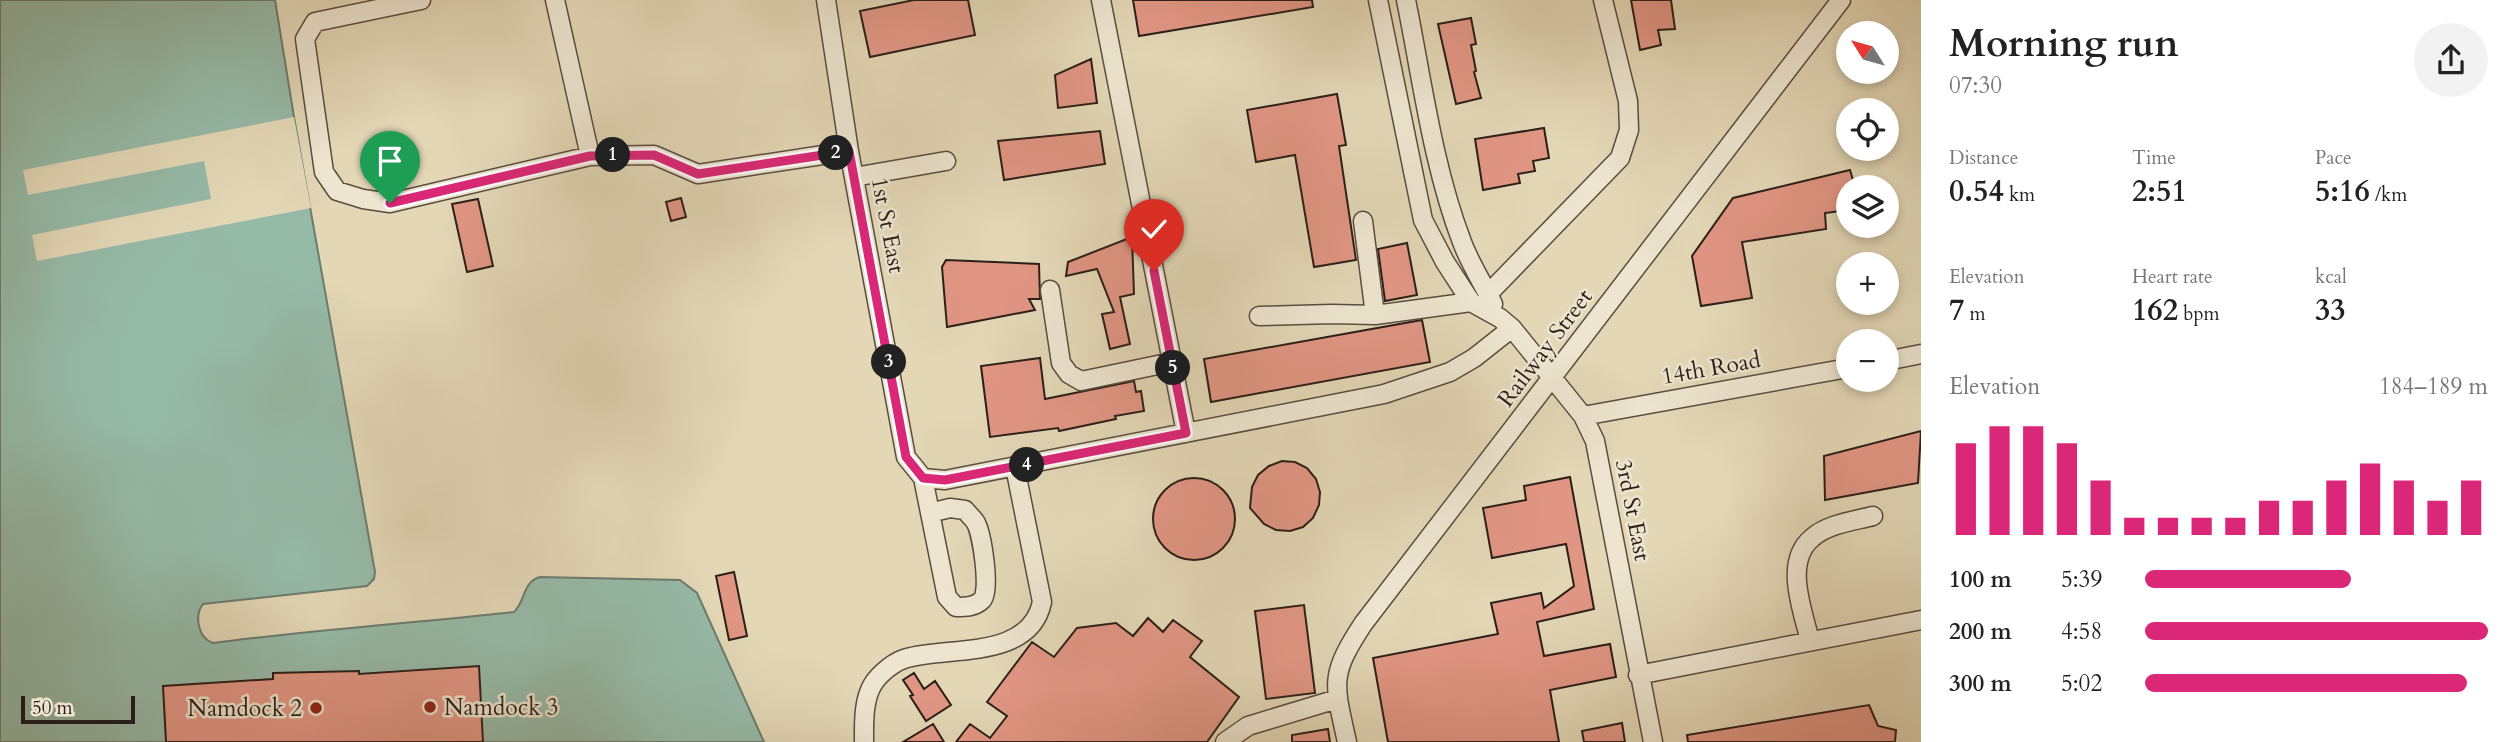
<!DOCTYPE html>
<html lang="en">
<head>
<meta charset="utf-8">
<style>
	body { margin:0; font-family:Cardo,serif; background:#f2f2f2; color:#222; height:100vh; display:flex; flex-direction:column; font-size:26px; white-space:nowrap }
	* { box-sizing:border-box; margin:0 }
	p { font-size:23px; color:#767676 }
	.icon { flex:none; width:38px; height:38px; fill:none; stroke:currentColor; stroke-width:2; stroke-linecap:round; stroke-linejoin:round }
	.map { position:relative; flex:1; overflow:hidden }
	.panel { display:flex; flex-direction:column; background:#fff; width:595px }
	.panel>* { flex:none }
	.needle { width:46px; rotate:307deg }
	.fabs { position:absolute; left:1836px; top:21px; display:grid; gap:14px }
	.fabs a { display:grid; place-items:center; width:63px; height:63px; border-radius:50%; background:#fff; box-shadow:0 4px 10px #0003; font-size:35px }
	.scale { position:absolute; left:21px; bottom:18px; width:114px; box-sizing:border-box; padding-left:7px; border:4px solid #2c1f19; border-top:0; font-size:19px; line-height:24px; white-space:nowrap; color:#2c1f19; -webkit-text-stroke:5px #ede5d0; paint-order:stroke }
	.pin { position:absolute; display:grid; place-items:center; width:60px; height:60px; color:#fff; margin:-72px -30px; border-radius:50% 50% 50% 0; rotate:-45deg; box-shadow:0 0 7px #0007 }
	.pin .icon { rotate:45deg }
	.km { position:absolute; width:35px; height:35px; margin:-18px; border-radius:50%; background:#222; color:#fff; font-size:19px; line-height:35px; text-align:center }
	.round { display:grid; place-items:center; flex:none; width:74px; height:74px; border-radius:37px; background:#f2f2f2 }
	.head { display:flex; align-items:center; justify-content:space-between; height:119px; padding:0 28px }
	h1 { font-size:38px; font-weight:800; line-height:52px }
	.figures { display:grid; grid-template-columns:repeat(3,1fr); gap:10px; height:119px; padding:7px 28px }
	.figures div { display:grid; align-content:center }
	.figures b { font-size:30px; font-weight:800 }
	.figures small { font-size:19px; font-weight:400 }
	.figures p { font-size:19px }
	.chart { height:196px; padding:14px 28px }
	.chart p { display:flex; justify-content:space-between }
	.chart svg { width:100%; height:126px; margin-top:7px; stroke:#db2777; stroke-width:6 }
	ul { padding:0 28px; list-style:none; font-size:23px }
	li { display:grid; grid-template-columns:112px 84px 1fr; align-items:center; height:52px }
	li i { height:18px; border-radius:9px; background:#db2777 }
	main { display:flex; flex:1; min-height:0 }
	.map>svg:first-child { display:block }
</style>
</head>
<body>
<main>
<div class="map">
<svg width="1921" height="742" viewBox="0 0 1921 742">
	<rect width="100%" height="100%" fill="#e3d7b6"/>
	<filter id="stains"><feTurbulence type="fractalNoise" baseFrequency=".00286" numOctaves="4"/><feColorMatrix values="0 0 0 0 .2 0 0 0 0 .09 0 0 0 0 .02 0 0 0 .5 -.17"/></filter>
	<radialGradient id="worn" r=".72"><stop offset=".6" stop-color="#630" stop-opacity="0"/><stop offset="1" stop-color="#630" stop-opacity=".3"/></radialGradient>
	<path fill="#96baa8" stroke="#6c7c6f" stroke-width="2" d="M0,0H275L294,117L375,572L374,579L367,586L203,604C194,616 198,638 213,643C313,630 413,623 514,612C526,601 522,582 540,577L680,580L697,593L764,742H0Z"/>
	<path fill="#e3d7b6" d="M294,117L311,208L37,261L32,235L211,199L204,161L28,195L23,170Z"/>
	<path fill="#e19684" stroke="#2c1f19" stroke-width="2" d="M914,0H968L975,35L870,57L860,11Z
		M1133,0H1312L1313,7L1139,36Z
		M1631,0H1671L1675,29L1658,30L1661,45L1640,50Z
		M1471,18L1476,44L1471,45L1476,71L1474,72L1481,98L1456,104L1438,24Z
		M1091,59L1097,103L1058,108L1055,75Z
		M1337,94L1346,145L1339,146L1356,260L1314,267L1295,155L1256,162L1247,110Z
		M1544,128L1549,158L1533,161L1535,171L1518,174L1520,183L1483,190L1475,139Z
		M1100,131L1105,164L1004,180L998,141Z
		M1850,170L1855,187H1848V210L1825,213L1826,229L1742,242L1752,298L1701,306L1692,256L1733,198Z
		M681,198L686,217L671,221L666,202Z
		M478,199L493,266L467,272L452,204Z
		M1132,237L1134,294L1120,297L1130,344L1110,349L1102,314L1114,312L1097,269L1066,276L1068,262Z
		M1407,243L1417,295L1385,301L1378,249Z
		M946,260L1039,264L1040,299H1029L1035,310L947,327L942,267Z
		M1422,320L1430,362L1211,402L1204,359Z
		M1040,358L1045,399L1134,381L1136,392L1141,391L1144,411L1115,416L1116,419L1059,431L1058,428L990,437L981,366Z
		M1921,431L1918,483L1825,500L1824,456Z
		M1282,461L1295,462L1307,468L1316,479L1320,492L1319,505L1313,518L1303,527L1290,531L1276,530L1264,524L1250,508L1252,487L1258,475L1269,466Z
		M1570,477L1594,609L1537,622L1544,656L1610,644L1616,677L1550,690L1559,742H1388L1373,658L1498,634L1491,603L1541,593L1544,608L1574,586L1566,544L1492,558L1483,508L1526,500L1524,486Z
		M1153 519a41 41 0 1 1 82 0a41 41 0 1 1-82 0Z
		M734,572L747,636L729,640L716,576Z
		M1304,605L1315,693L1266,699L1255,611Z
		M1148,618L1163,632L1173,620L1202,641L1190,657L1239,697L1207,742H956L970,724L990,738L1007,716L987,702L1032,642L1054,657L1077,628L1116,623L1133,636Z
		M479,666L483,742H166L163,686L273,679V673L359,671V674Z
		M914,673L924,689L935,681L951,705L926,721L910,696L913,695L903,680Z
		M1869,705L1878,726L1896,730L1895,742H1688L1687,735Z
		M1622,723L1625,742H1584L1582,731Z
		M933,724L944,742H903Z
		M1328,729L1330,742H1292V735Z"/>
	<g fill="none" stroke-linecap="round" stroke-linejoin="round">
		<defs>
			<path id="minor" d="M421,0L315,22L305,39L324,172L337,191L363,199L390,203L590,156L654,155L698,174L849,151
				M555,0L590,156
				M826,0L849,151L906,457L923,478L945,480L1384,394L1450,372L1474,358L1512,328
				M1101,0L1186,433
				M1378,0L1423,220L1445,262L1471,302L1500,318L1512,328L1583,416L1595,441L1653,742
				M1406,0C1422,79 1433,167 1462,242C1470,264 1483,283 1493,304
				M854,177L946,161
				M1363,221L1375,315
				M1050,290L1061,363L1069,374L1081,381L1172,362
				M1488,294L1620,158L1629,130L1628,101L1603,0
				M1259,316L1332,314L1375,315L1471,302
				M1886,361L1921,354
				M1583,416L1848,368
				M923,478L947,597L956,607C965,607 975,607 982,600C991,591 982,535 976,523C974,519 968,514 965,510L950,508L930,513
				M1810,641C1803,611 1783,562 1812,538C1827,524 1854,521 1873,516
				M1638,675L1921,620
				M864,742C864,724 863,700 873,684C880,673 895,661 907,658C950,646 1030,660 1042,602L1015,467
				M1225,742L1248,726L1337,699
				M1347,742C1334,683 1329,676 1363,624L1841,0"/>
		</defs>
		<use href="#minor" stroke="#5a4d40" stroke-width="21"/>
		<use href="#minor" stroke="#ede5d0" stroke-width="18"/>
	</g>
	<g fill="none" stroke-linecap="round" stroke-linejoin="round">
		<defs>
			<path id="route" d="M390,203L590,156L654,155L698,174L849,151L906,457L923,478L945,480L1186,433L1154,271"/>
		</defs>
		<use href="#route" stroke="#fff" stroke-width="14"/>
		<use href="#route" stroke="#db2777" stroke-width="9"/>
	</g>
	<g fill="#8f2418" stroke="#ede5d0" stroke-width="2.5">
		<circle cx="430" cy="707" r="7"/>
		<circle cx="316" cy="708" r="7"/>
	</g>
	<g text-anchor="middle" dominant-baseline="central" stroke-width="5" stroke-linejoin="round" paint-order="stroke">
		<g font-size="23" fill="#2c1f19" stroke="#ede5d0">
			<text transform="translate(888 225) rotate(79)">1st St East</text>
			<text transform="translate(1545 348) rotate(-53)">Railway Street</text>
			<text transform="translate(1711 368) rotate(-10)">14th Road</text>
			<text transform="translate(1633 510) rotate(79)">3rd St East</text>
		</g>
		<g font-size="23" fill="#2c1f19" stroke="#ede5d0" text-anchor="start">
			<text x="444" y="707">Namdock 3</text>
			<text x="302" y="708" text-anchor="end">Namdock 2</text>
		</g>
	</g>
	<rect width="100%" height="100%" filter="url(#stains)"/>
	<rect width="100%" height="100%" fill="url(#worn)"/>
</svg>
<div class="fabs">
<a><svg class="needle" viewBox="-14 -14 28 28"><path d="M0-13l5 13h-10z" fill="#e53935"/><path d="M0 13l5-13h-10z" fill="#767676"/></svg></a>
<a><svg class="icon" aria-label="locate" viewBox="0 0 24 24"><circle cx="12" cy="12" r="6"/><path d="M12 2v4M12 18v4M2 12h4M18 12h4"/></svg></a>
<a><svg class="icon" aria-label="layers" viewBox="0 0 24 24"><path d="M12 4l9 5-9 5-9-5zM3 14l9 5 9-5"/></svg></a>
<a>+</a>
<a>−</a>
</div>
<div class="scale">50 m</div>
<div class="pin" style="left:390px;top:203px;background:#1e9e55"><svg class="icon" aria-label="arrive" viewBox="0 0 24 24"><path d="M6 21V4h12l-3 4 3 4H6"/></svg></div>
<div class="pin" style="left:1154px;top:271px;background:#d93025"><svg class="icon" aria-label="check" viewBox="0 0 24 24"><path d="M5 12l5 5 9-10"/></svg></div>
<b class="km" style="left:613px;top:155px">1</b>
<b class="km" style="left:836px;top:153px">2</b>
<b class="km" style="left:889px;top:362px">3</b>
<b class="km" style="left:1027px;top:465px">4</b>
<b class="km" style="left:1173px;top:368px">5</b>
</div>
<section class="panel">
<div class="head"><div><h1>Morning run</h1><p>07:30</p></div><a class="round"><svg class="icon" aria-label="share" viewBox="0 0 24 24"><path d="M12 15V3M7 8l5-5 5 5M5 13v7h14v-7"/></svg></a></div>
<div class="figures">
<div><p>Distance</p><b>0.54<small> km</small></b></div>
<div><p>Time</p><b>2:51</b></div>
<div><p>Pace</p><b>5:16<small> /km</small></b></div>
</div>
<div class="figures">
<div><p>Elevation</p><b>7<small> m</small></b></div>
<div><p>Heart rate</p><b>162<small> bpm</small></b></div>
<div><p>kcal</p><b>33</b></div>
</div>
<div class="chart"><p><span>Elevation</span>184–189 m</p>
<svg viewBox="0 0 160 44" preserveAspectRatio="none"><path d="M5 44V12M15 44V6M25 44V6M35 44V12M45 44V25M55 44V38M65 44V38M75 44V38M85 44V38M95 44V32M105 44V32M115 44V25M125 44V19M135 44V25M145 44V32M155 44V25"/></svg>
</div>
<ul>
<li><b>100 m</b>5:39<i style="width:60%"></i></li>
<li><b>200 m</b>4:58<i style="width:100%"></i></li>
<li><b>300 m</b>5:02<i style="width:94%"></i></li>
</ul>
</section>
</main>
</body>
</html>
